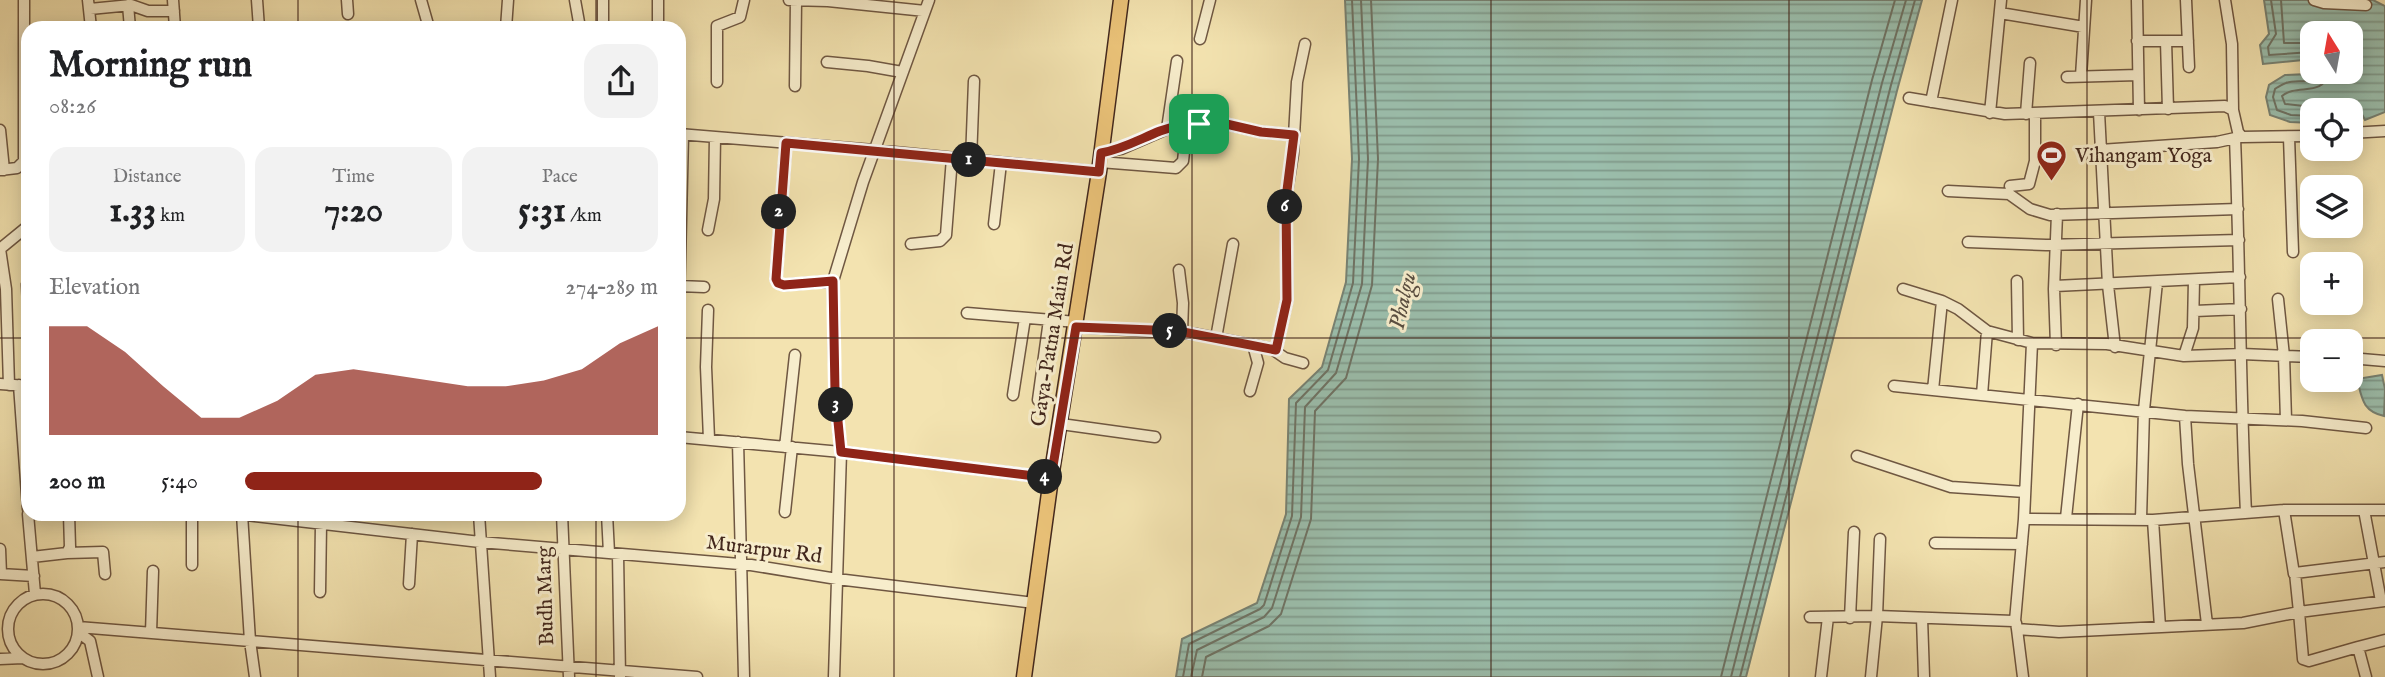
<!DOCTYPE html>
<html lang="en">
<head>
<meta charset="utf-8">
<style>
	body { margin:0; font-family:"IM FELL English",serif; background:#f2f2f2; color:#202124; height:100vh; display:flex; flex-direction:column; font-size:26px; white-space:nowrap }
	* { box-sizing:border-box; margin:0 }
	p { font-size:23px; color:#757577 }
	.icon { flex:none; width:38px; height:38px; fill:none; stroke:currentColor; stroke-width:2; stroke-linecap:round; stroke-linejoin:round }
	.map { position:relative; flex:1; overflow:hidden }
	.drawer { position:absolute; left:21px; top:21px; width:665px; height:500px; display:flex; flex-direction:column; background:#fff; border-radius:21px; box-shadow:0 4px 18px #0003 }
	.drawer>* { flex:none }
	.needle { width:46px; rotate:349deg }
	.tools { position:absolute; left:2300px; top:21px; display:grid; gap:14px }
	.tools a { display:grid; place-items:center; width:63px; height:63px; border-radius:14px; background:#fff; box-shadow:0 4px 18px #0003; font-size:35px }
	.pin { position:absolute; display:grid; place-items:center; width:60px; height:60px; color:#fff; margin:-30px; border-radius:14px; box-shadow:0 4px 10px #0006 }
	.km { position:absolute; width:35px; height:35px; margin:-18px; border-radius:50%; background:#222; color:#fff; font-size:19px; line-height:35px; text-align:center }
	.round { display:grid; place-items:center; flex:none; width:74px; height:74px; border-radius:21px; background:#f2f2f2 }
	.overview { display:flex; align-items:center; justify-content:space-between; height:119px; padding:0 28px }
	h1 { font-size:38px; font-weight:800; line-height:52px }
	.metrics { display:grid; grid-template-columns:repeat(3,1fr); gap:10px; height:119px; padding:7px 28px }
	.metrics div { display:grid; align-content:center; border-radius:18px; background:#f2f2f2; text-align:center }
	.metrics b { font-size:35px; font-weight:800 }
	.metrics small { font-size:19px; font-weight:400 }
	.metrics p { font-size:19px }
	.chart { height:196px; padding:14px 28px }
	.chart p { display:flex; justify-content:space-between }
	.chart svg { width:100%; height:126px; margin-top:7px; fill:#8f2418; opacity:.7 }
	ul { padding:0 28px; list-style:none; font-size:23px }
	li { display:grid; grid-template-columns:112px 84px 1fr; align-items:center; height:52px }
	li i { height:18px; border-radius:9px; background:#8f2418 }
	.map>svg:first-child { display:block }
</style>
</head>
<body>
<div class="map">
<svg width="2385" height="677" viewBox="0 0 2385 677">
	<defs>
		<pattern id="water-rules" width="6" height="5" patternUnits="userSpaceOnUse" patternTransform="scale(1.75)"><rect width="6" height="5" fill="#9bbeac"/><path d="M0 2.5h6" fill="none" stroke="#809a8b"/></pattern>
	</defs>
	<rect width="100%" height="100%" fill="#f3e3b0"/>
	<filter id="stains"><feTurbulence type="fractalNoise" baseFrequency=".00286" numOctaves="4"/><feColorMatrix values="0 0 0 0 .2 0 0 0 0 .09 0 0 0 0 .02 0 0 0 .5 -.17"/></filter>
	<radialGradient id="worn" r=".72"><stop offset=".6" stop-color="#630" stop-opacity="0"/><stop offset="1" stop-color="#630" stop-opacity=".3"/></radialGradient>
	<path fill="url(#water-rules)" stroke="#788273" stroke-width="2" d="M1345,0H1922L1898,87L1746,677H1176L1182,639L1257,603L1286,514L1289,399L1322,367L1346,282L1352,159Z
		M2264,0H2373L2385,6V112L2365,120L2358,107L2347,110H2312V123L2290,122L2270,115L2266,97L2269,85L2285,75L2350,72V33H2312V59L2263,64L2260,45L2269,34Z
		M2382,375L2385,389L2384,416C2362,411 2362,398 2357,379Z"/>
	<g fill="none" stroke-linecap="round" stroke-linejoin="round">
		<path stroke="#6f7364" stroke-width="2" d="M2271,0L2276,34L2268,47L2269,55L2312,52
			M2281,0L2284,43H2312
			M2320,110L2313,107L2285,104L2282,96C2297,83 2324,98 2328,72
			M2312,116L2291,115L2277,110L2273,97L2275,89C2276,88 2285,83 2286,83C2298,78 2314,87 2319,72
			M1183,677L1189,644L1260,609L1264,605L1292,516L1296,403L1328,370L1353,283L1359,159L1352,0
			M1191,677L1197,650L1264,617L1272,608L1301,517L1305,407L1336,373L1362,284L1368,159L1361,0
			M1202,677L1206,657L1269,626L1281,614L1311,519L1315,411L1346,378L1372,285L1378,159L1371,0
			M1721,677L1872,80L1895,0
			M1731,677L1882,83L1906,0
			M1740,677L1891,85L1915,0"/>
		<defs>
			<path id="minor" d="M88,0L91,28
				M173,0L175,28
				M257,0L259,28
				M347,0L348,14
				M421,0L429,28
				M575,0L580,28
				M658,0V28
				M789,0L828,1L925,11
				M2137,0L2139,110
				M2186,0L2189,67
				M2225,0L2232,44L2233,110
				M2314,0L2324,3L2366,5
				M128,5L130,28
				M90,9L131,5L148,11H174
				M2000,13L2084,27
				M506,28L508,0
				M603,28V0
				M1200,39L1210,0
				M2137,41H2188
				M2166,41L2168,109
				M827,62L868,66L902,72
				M2081,76L2086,0
				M2067,77L2138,75
				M717,82V26L740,17L744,0
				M795,86L796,1
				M1909,98L2005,114L2225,106L2233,110L2238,132L2242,137L2312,136
				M1931,102L1952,0
				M2099,112L2108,285L2115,347
				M1990,113L2001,0
				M2026,114L2030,63
				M1167,129L1177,61
				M0,130L4,170
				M2350,133L2385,131
				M679,134L874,150L1099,172
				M2289,137L2293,252
				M2235,138C2240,263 2240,388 2246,513
				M786,143L776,279L778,283L784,285L833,281
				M2100,150L2217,142L2240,137
				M1101,153L1121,149L1167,129L1199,124L1221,123L1261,132L1294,135
				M971,160L974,81
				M1100,162L1176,168L1183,161L1187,125
				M0,170L17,168L24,161V0
				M2010,186L2029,184L2035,161V114
				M1948,191L2009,194L2030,209L2050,215L2238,209
				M994,224L1001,163
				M708,230L714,199L715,137
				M1968,242L2046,245L2239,240
				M911,244L940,241L946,235L952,158
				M0,249L6,289L9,385
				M0,249L28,226
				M1179,270L1183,303L1182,332
				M2017,281L2018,340
				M27,285L28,307
				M679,286L704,287
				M2055,286L2240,277
				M1903,289L1942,301L1958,309L1987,331L2032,343L2024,519L2015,621
				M2278,299L2284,356L2286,420
				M679,304L683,135
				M708,310L706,367L709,439
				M2195,311L2241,309
				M967,313L1077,322
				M1076,327L1197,334L1272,349L1285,358L1303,363
				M1216,338L1233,244
				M2032,343L2107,344L2184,356L2242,354L2312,357
				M2056,345L2054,289L2057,214
				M1276,350L1287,300L1286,198L1293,154L1297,82L1305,44
				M2184,356L2193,328L2194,280
				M2350,358L2385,361
				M0,384L28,386
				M19,385L28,509
				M1894,386L2185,416L2302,421L2366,428
				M1933,390L1942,301
				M1250,391L1258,363L1253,345
				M1013,395L1025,318
				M1982,395L1987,331
				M1038,400L1049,320
				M2185,416L2188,464L2207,624
				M1061,424L1155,437
				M679,437L841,452L1051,478
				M738,442L744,677
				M785,447L795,355
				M1857,456L1951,487L2025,492
				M2284,510L2294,574
				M2364,510L2381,601
				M785,512L792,447
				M28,514L35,594
				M192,514V565
				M238,514L480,542L751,565L837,579L1034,603
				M242,514L250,641L255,677
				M479,514L490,677
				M562,514L569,677
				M607,514L609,553
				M2066,518L2078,404
				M2024,519L2153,520L2284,510H2385
				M2141,519L2144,410L2157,282
				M2153,520L2160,627
				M1935,543L2022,544
				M0,549L1,574
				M67,553L103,552L105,574
				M618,554L620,677
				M32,557L67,553L70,547L69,514
				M0,574L34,576
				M409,584L412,534
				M320,592L321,524
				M8 629a35 35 0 1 1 70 0a35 35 0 1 1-70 0Z
				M1810,617L1877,616L2013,621L2016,623L2017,629L2059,632L2243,623L2299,612L2295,573L2385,562
				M1850,618L1854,532
				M1922,618L1924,677
				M78,627L697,677
				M2017,629L2023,677
				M78,632L90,641L98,677
				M151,633L153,571
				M2358,647L2385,640
				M0,659L23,658
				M834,677L841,452L835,392L833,281L863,182L929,0
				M1821,677L1828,617
				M1871,677L1877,616L1880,539
				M2366,677L2358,647L2309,661L2303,659L2299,612L2385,601"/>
			<path id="major" d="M1024,677L1051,478L1099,172L1121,0"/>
		</defs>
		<use href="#minor" stroke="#6f5742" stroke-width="13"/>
		<use href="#major" stroke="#43281d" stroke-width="17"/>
		<use href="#minor" stroke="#f7edcc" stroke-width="10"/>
		<use href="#major" stroke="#eac278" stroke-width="14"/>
	</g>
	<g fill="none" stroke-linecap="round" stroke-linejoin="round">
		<defs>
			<path id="route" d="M1222,123L1261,132L1294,135L1286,198L1287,300L1276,350L1178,331L1076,327L1051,478L841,452L835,391L833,281L784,285L778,283L776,279L786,143L1099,172L1101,153C1123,149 1140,139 1160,131C1179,124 1201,122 1222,123Z"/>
		</defs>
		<use href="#route" stroke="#fff" stroke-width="14"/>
		<use href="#route" stroke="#8f2418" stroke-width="9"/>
	</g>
	<path fill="none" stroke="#43281d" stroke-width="2" stroke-opacity="0.55" d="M298,0V28M596,0V28M894,0V677M1192,0V677M1491,0V677M1789,0V677M2087,0V677M0,338H28M679,338H2385M298,514V677M596,514V677"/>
	<defs>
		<symbol id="stadium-pin" viewBox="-11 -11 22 30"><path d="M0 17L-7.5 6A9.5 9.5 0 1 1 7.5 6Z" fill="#8f2418" stroke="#f7edcc"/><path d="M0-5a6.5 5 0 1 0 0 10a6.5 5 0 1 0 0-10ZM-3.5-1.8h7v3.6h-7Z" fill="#fff"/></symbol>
	</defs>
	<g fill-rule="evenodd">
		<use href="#stadium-pin" x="2034" y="138" width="35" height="47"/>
	</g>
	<g text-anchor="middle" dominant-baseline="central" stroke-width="6" stroke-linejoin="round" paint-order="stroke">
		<g font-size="21" fill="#43281d" stroke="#f7edcc" text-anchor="start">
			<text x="2075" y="156">Vihangam Yoga</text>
		</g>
		<g font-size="21" fill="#43281d" stroke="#f7edcc">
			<text transform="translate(1053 335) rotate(-81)">Gaya-Patna Main Rd</text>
			<text transform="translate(764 550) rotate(7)">Murarpur Rd</text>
			<text transform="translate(546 596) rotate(-92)">Budh Marg</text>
		</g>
		<g font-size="23" font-style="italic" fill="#594e41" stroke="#f7edcc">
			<text transform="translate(1403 301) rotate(-78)">Phalgu</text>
		</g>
	</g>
	<rect width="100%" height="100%" filter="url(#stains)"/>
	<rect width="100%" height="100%" fill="url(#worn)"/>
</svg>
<div class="tools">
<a><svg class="needle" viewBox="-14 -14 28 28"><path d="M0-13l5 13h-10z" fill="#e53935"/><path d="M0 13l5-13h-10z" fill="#757577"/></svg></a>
<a><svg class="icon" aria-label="locate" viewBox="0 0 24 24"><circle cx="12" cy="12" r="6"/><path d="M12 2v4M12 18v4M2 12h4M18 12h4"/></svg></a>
<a><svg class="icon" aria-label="layers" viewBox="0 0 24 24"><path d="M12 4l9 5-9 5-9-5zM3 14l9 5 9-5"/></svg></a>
<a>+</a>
<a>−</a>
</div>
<div class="pin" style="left:1199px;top:124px;background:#1e9e55"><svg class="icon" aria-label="arrive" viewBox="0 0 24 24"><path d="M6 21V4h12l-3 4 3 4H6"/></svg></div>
<b class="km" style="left:969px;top:160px">1</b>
<b class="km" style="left:779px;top:212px">2</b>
<b class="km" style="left:836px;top:405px">3</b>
<b class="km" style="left:1045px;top:477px">4</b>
<b class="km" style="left:1170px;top:331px">5</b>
<b class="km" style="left:1285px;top:207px">6</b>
<section class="drawer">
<div class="overview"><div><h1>Morning run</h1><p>08:26</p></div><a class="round"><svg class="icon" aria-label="share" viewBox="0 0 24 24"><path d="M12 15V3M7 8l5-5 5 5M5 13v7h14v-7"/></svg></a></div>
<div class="metrics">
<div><p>Distance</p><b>1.33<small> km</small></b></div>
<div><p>Time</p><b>7:20</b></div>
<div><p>Pace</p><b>5:31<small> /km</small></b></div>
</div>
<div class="chart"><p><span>Elevation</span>274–289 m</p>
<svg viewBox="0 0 160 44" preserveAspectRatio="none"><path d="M0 44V6L10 6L20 15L30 27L40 38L50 38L60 32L70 23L80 21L90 23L100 25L110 27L120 27L130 25L140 21L150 12L160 6V44z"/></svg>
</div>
<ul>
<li><b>200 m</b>5:40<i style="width:72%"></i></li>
</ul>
</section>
</div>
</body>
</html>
